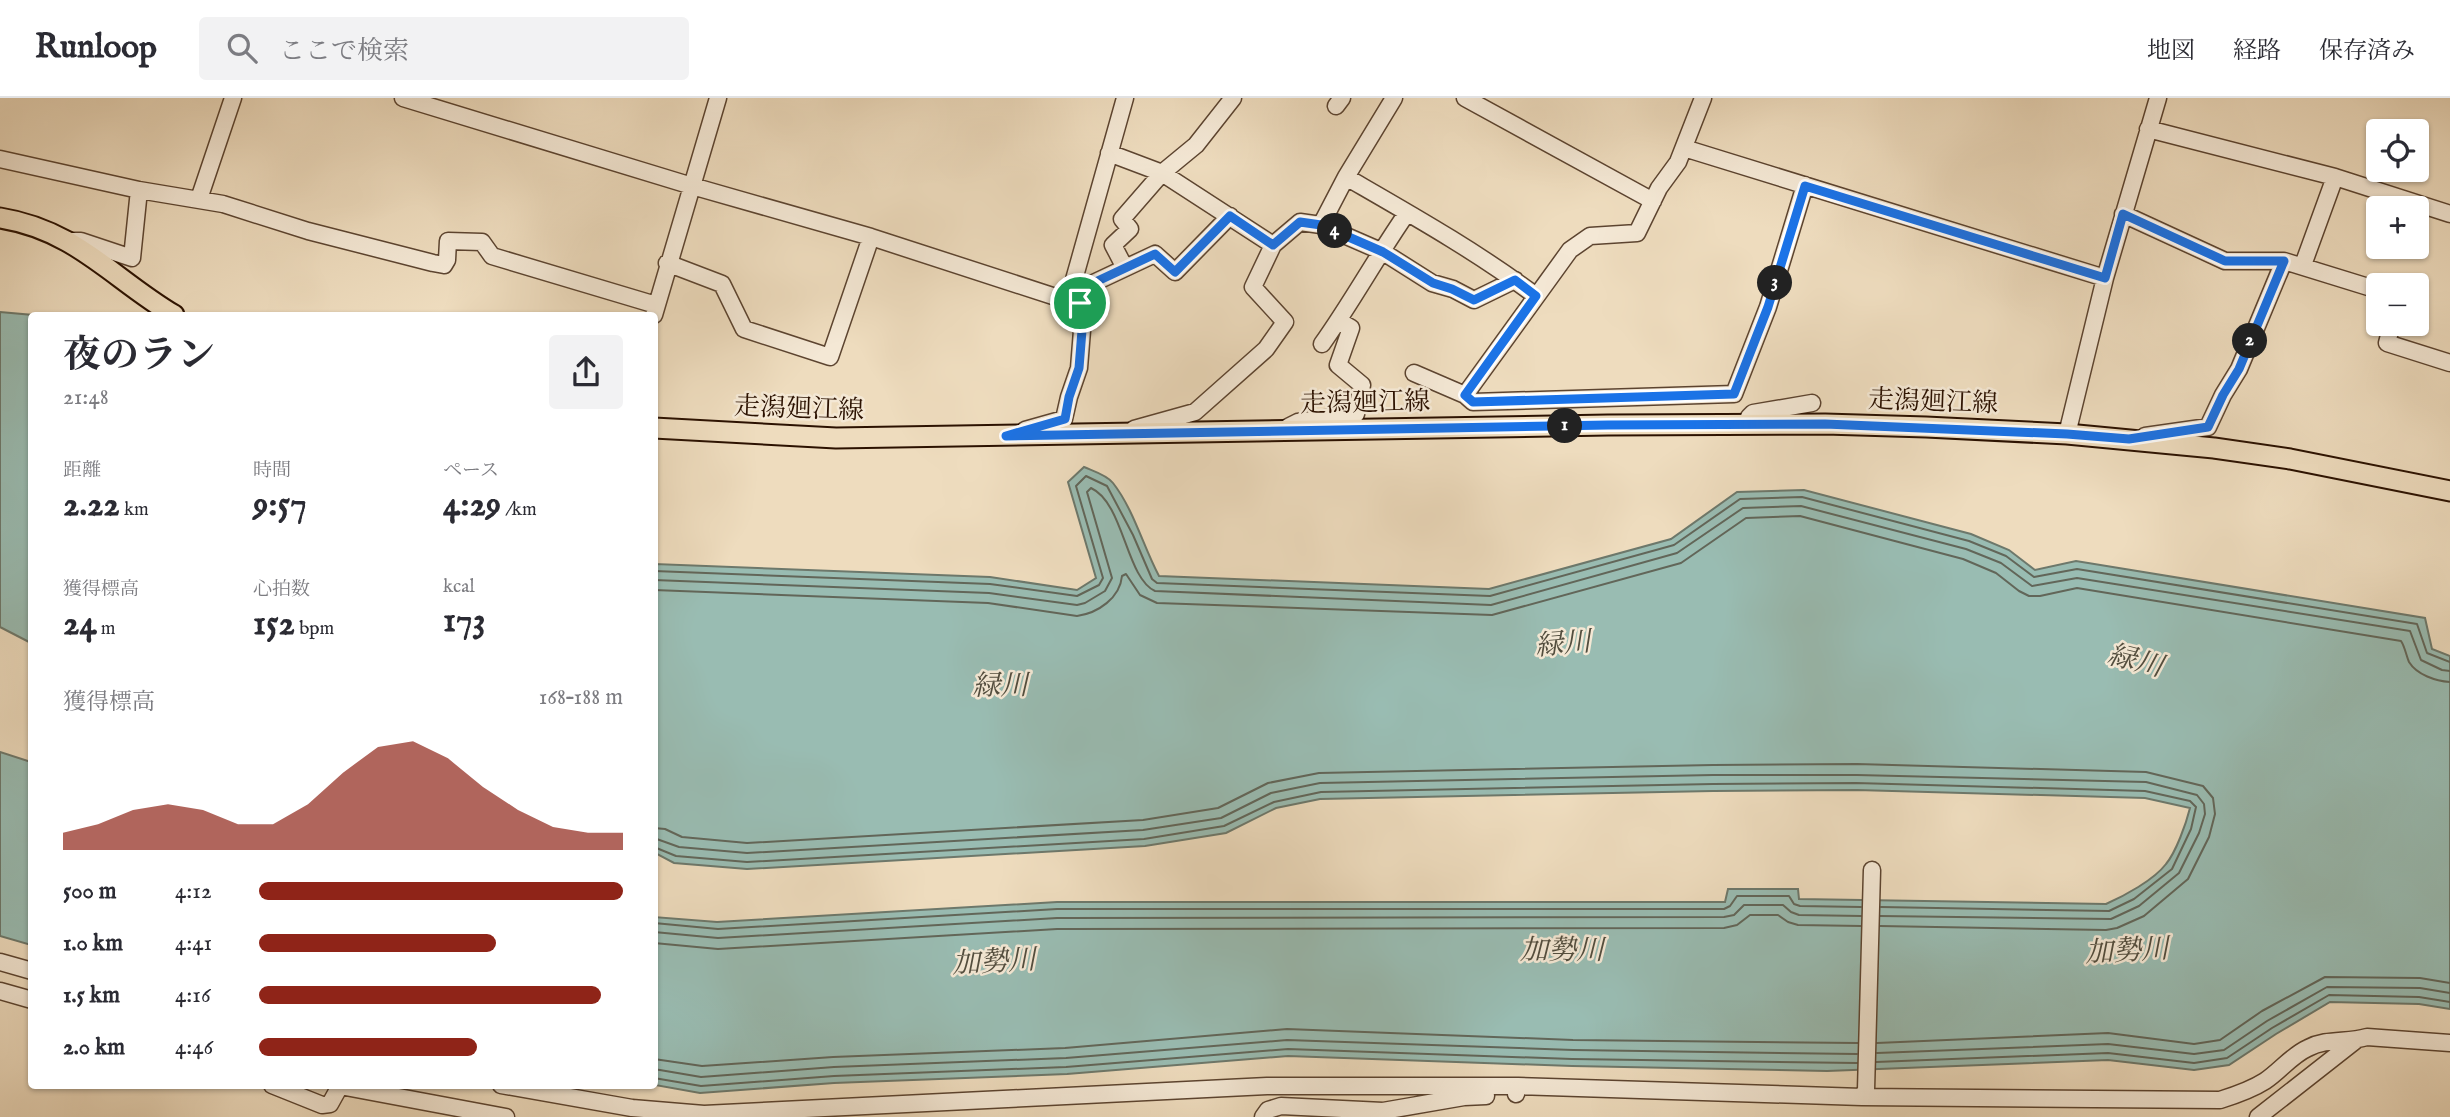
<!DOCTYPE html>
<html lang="ja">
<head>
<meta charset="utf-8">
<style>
	body { margin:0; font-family:"IM FELL English","Noto Serif JP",serif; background:#f2f2f3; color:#2b2b33; height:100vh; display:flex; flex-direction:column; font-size:26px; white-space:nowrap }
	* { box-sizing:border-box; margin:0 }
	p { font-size:23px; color:#7c7c81 }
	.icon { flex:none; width:38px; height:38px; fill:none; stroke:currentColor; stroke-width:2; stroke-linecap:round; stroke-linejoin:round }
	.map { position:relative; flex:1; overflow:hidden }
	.details { position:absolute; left:28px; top:214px; width:630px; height:777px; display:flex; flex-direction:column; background:#fff; border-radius:7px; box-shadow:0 2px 5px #0004 }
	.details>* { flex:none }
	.buttons { position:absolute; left:2366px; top:21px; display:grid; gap:14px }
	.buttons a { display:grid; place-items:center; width:63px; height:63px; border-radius:7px; background:#fff; box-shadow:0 2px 5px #0004; font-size:35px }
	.pin { position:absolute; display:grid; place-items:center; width:60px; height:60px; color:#fff; margin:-30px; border:4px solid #fff; border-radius:50%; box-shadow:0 2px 7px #0007 }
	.km { position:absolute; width:35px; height:35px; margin:-18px; border-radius:50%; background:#222; color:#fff; font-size:19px; line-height:35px; text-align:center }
	.round { display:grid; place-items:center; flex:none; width:74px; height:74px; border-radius:7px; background:#f2f2f3 }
	.summary { display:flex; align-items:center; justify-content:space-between; height:119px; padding:0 35px }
	h1 { font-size:38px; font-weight:700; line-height:52px }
	.metrics { display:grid; grid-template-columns:repeat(3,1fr); gap:10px; height:119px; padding:7px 35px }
	.metrics div { display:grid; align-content:center }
	.metrics b { font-size:35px; font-weight:700 }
	.metrics small { font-size:19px; font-weight:400 }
	.metrics p { font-size:19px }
	.chart { height:196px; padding:14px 35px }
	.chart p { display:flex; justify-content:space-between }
	.chart svg { width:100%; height:126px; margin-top:7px; fill:#8f2418; opacity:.7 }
	ul { padding:0 35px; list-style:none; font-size:23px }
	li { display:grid; grid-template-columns:112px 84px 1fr; align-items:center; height:52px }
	li i { height:18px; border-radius:9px; background:#8f2418 }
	header { display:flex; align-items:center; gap:42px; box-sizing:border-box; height:98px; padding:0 35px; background:#fff; border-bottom:2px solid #e1e1e2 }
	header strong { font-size:33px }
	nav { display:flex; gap:38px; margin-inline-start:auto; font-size:24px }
	.search { width:490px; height:63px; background:#f2f2f3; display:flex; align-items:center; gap:18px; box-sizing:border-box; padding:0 24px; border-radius:7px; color:#7c7c81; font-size:26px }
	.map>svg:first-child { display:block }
</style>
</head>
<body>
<header>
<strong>Runloop</strong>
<div class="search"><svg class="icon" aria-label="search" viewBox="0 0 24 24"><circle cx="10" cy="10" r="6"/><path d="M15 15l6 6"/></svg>ここで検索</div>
<nav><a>地図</a><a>経路</a><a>保存済み</a></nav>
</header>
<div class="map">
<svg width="2450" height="1019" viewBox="0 0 2450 1019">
	<rect width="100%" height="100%" fill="#eedcbe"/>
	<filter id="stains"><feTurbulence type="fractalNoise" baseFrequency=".00286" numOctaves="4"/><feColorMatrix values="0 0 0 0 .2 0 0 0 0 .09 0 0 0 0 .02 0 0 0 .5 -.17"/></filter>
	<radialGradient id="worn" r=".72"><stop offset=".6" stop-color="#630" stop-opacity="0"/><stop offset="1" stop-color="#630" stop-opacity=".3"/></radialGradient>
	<path fill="#99bcb2" stroke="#6d786b" stroke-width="2" d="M0,214L33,217L31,545L0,529Z
		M1084,369C1093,373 1107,377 1113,385C1134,412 1143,448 1159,478L1489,491L1671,441L1737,394L1804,392L1971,436L2009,452L2035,472L2076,463L2425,520L2432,551L2450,558V911L2419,906L2330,904L2276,936L2229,967L2194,972L2108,962L1827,973L1572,968L1288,958L1067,976L834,985L700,995L655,987L654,819L717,824L1057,804H1725L1728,791H1798L1799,801L2106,806C2124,798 2154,782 2166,766C2176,754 2186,726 2190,710L2145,700L1857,692L1713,693L1320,701L1276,710L1226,735L1145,748L747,771L674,765L655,755V466L990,479L1077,492L1096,480L1068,384Z
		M0,654L31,664V847L0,838Z"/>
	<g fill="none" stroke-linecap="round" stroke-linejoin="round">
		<path stroke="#626659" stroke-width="2" d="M654,473L990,486L1077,498L1099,487L1103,480L1076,388L1086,378L1107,388L1133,437L1152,481L1157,485L1490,498L1674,447L1740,401L1802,399L1969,443L2006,458L2034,479L2077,471L2417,526L2427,555L2450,564
			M654,482L989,495L1077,507L1085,505L1105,493L1112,480L1087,394L1091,390C1124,405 1126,480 1155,493L1491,507L1677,455L1743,410L1801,408L1966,451L2001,465L2032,488L2077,480L2410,533L2421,562L2442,572L2450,573
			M654,492L988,505L1077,518C1098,515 1120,500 1122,478L1126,476L1140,497L1157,505L1492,517L1681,465L1746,420L1800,418L1963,461L1996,475L2019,493L2029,498H2040L2077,490L2401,543C2405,549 2406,557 2409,564C2417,577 2436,583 2450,584
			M654,730L665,731L682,739L747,745L1143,722L1218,710L1268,685L1319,675L1713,667L1857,666L2146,674L2203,688L2213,700L2215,716L2209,739L2188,781L2144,818L2117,830L2106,832L1880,828
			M654,740L679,749L747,755L1143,732L1221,720L1271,695L1320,685L1713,677H1857L2146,684L2197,697L2204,706L2205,716L2199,735L2179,775L2139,808L2111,821L1880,818
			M654,749L676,758L747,764L1144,741L1224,728L1274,704L1321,694L1713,686L1856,685L2145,693L2190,703L2196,709L2191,731L2172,771L2134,801L2109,813L1881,809
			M654,825L718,831L1057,811H1724L1730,808L1737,798H1789L1794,806L1800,808L1861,809
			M654,834L718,840L1057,820L1724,819L1734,817L1744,807H1783L1791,814L1799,817L1861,818
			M654,845L718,851L1057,831L1724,830L1737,827L1750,817H1778L1788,824L1798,827L1861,828
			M1877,945L2108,935L2194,946L2220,942L2262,913L2325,879L2420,880L2450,885
			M1877,955L2108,946L2194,956L2224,952L2267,923L2327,889L2420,890L2450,895
			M654,961L702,968L833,959L1065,950L1287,931L1573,942L1858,945
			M1876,964L2108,955L2194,965L2227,960L2272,930L2329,897L2419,899L2450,904
			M654,971L701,979L834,969L1066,960L1287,942L1573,952L1857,956
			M654,980L701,988L834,978L1066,969L1288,951L1572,961L1857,965"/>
		<defs>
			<path id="minor" d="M403,0L692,88L871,139L1068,203L1080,205
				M1465,0L1653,103
				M1703,0L1678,64L1659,90L1637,135L1590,138L1570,152L1465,297L1473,304L1734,296L1768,209L1805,87
				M1336,8L1342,0
				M2148,31L2335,79L2450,116
				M1684,50L2105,180
				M1109,55L1162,75L1273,147
				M0,61L139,92L223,106L308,133L433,165L444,167L447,162L448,143L482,144L492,158L656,207
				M1346,79C1410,116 1476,153 1536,198
				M199,101L233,0
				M2123,116L2225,163H2284L2378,192
				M1321,127L1346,79L1394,0
				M70,143H81L132,160L139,92
				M667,165L722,186L744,231L830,259L871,139
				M2303,167L2335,79
				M1125,170L1113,147L1130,131L1122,121L1162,75L1196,47L1233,0
				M1068,203L1125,0
				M654,217L718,0
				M2392,226L2387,245L2450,265
				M1322,246C1352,204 1377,158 1407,115
				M1414,275L1465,297
				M1747,326L1749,319L1753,315L1812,305
				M1288,329L1298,324L1356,316L1362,287L1338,267L1351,230L1339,223
				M1134,331L1195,314L1266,251L1285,224L1253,189L1273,147L1300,124L1321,127L1383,154L1432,185L1453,191L1474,202L1515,182
				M1025,332L1064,321L1069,299L1079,270L1083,220L1080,205L1087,188L1155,156L1175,174L1230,118
				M2067,336L2105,180L2158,0
				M2145,338L2208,329L2223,297L2239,271L2284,163
				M0,864L32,873
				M0,893L32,902
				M272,987L322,1007L330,1006L340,988L506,1019
				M501,987L632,1010L704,1016L1267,988H1518
				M1516,996L1518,988L1862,999L1866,992L1872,772
				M1862,999L2220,1002C2236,997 2251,992 2265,983C2280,973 2292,957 2308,950C2327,940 2347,945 2367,939L2450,945
				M1263,1019L1268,1012L1281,1008L1383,1013L1464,999L1486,998
				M2258,1019L2355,943"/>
			<path id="major" d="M0,120C76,132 113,181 174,217
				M654,330L836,340L1608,327L1825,326L1926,329L2067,336L2214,350L2290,361L2450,393"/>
		</defs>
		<use href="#minor" stroke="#5c4430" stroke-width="19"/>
		<use href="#major" stroke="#2b1100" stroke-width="23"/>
		<use href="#minor" stroke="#f4e8d5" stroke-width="16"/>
		<use href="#major" stroke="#eedcbe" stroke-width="19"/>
	</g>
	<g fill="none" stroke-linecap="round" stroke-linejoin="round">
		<defs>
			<path id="route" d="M1805,88L2105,180L2123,116L2225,163H2284L2239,271L2223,297L2208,329L2129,341L2067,336L1825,326L1608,327L1006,338L1065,321L1069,299L1079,270L1083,220L1080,205L1087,188L1155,156L1175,174L1230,118L1273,147L1300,124L1321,127L1383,154L1433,185L1452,191L1474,202L1515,182L1536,198L1465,297L1473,304L1734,296L1768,209Z"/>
		</defs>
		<use href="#route" stroke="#fff" stroke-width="14"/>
		<use href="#route" stroke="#1a73e8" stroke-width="9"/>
	</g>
	<g text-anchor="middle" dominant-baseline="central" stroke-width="5" stroke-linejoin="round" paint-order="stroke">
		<g font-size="26" fill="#2b1100" stroke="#f4e8d5">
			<text transform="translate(1933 304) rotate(2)">走潟廻江線</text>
			<text transform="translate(1365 305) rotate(-1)">走潟廻江線</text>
			<text transform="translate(799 311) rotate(2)">走潟廻江線</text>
		</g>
		<g font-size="28" font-style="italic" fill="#524d3e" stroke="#f4e8d5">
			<text transform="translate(1563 547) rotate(-5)">緑川</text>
			<text transform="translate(2135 564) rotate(14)">緑川</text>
			<text transform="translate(1000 589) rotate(-1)">緑川</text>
			<text x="1562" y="853">加勢川</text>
			<text transform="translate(2127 854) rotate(-3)">加勢川</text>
			<text transform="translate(994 865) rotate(-3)">加勢川</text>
		</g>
	</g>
	<rect width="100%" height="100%" filter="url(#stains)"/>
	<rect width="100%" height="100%" fill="url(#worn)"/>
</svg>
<div class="buttons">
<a><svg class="icon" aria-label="locate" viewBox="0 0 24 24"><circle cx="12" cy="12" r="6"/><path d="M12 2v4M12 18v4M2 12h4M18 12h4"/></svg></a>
<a>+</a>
<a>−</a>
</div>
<div class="pin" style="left:1080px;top:205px;background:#1e9e55"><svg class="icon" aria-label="arrive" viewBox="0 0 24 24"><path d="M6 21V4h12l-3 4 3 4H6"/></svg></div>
<b class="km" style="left:1565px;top:328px">1</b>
<b class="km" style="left:2250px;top:243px">2</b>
<b class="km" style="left:1775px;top:185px">3</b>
<b class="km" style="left:1335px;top:133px">4</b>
<section class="details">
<div class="summary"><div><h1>夜のラン</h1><p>21:48</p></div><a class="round"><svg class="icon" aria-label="share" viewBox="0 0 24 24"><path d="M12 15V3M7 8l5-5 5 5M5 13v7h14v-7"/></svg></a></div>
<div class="metrics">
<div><p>距離</p><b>2.22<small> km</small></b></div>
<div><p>時間</p><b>9:57</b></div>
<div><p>ペース</p><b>4:29<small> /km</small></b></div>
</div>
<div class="metrics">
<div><p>獲得標高</p><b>24<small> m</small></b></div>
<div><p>心拍数</p><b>152<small> bpm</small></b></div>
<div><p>kcal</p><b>173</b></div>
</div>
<div class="chart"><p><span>獲得標高</span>168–188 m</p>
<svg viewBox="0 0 160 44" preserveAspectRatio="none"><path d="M0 44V38L10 35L20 30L30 28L40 30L50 35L60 35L70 28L80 17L90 8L100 6L110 12L120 22L130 30L140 36L150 38L160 38V44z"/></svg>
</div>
<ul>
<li><b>500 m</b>4:12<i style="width:100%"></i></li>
<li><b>1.0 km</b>4:41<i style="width:65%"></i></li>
<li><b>1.5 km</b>4:16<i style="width:94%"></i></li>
<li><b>2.0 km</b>4:46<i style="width:60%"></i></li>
</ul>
</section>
</div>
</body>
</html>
